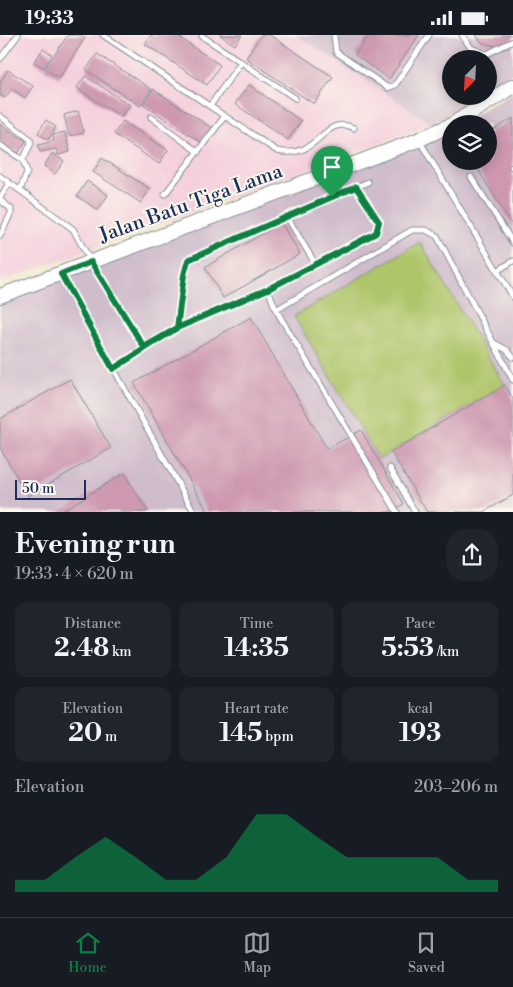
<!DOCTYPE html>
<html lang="en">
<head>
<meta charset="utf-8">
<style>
	body { margin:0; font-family:"Libre Bodoni",serif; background:#20242c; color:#f1f3f6; height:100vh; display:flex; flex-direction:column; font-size:19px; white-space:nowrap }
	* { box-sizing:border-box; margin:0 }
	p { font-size:16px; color:#9ea1a6 }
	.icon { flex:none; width:28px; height:28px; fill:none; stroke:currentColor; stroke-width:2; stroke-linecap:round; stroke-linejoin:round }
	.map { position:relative; height:477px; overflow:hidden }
	.panel { display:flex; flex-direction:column; background:#171b24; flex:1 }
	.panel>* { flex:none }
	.needle { width:32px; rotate:204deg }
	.controls { position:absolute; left:442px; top:15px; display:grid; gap:10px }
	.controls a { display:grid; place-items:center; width:55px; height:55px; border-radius:50%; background:#171b24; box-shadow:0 2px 12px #0003; font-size:25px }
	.scale { position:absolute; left:15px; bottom:12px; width:71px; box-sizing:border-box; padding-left:5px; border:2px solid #1b2f5e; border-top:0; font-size:14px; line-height:18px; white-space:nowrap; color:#1b2f5e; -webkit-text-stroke:4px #fbf7ec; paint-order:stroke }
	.pin { position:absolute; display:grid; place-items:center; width:42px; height:42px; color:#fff; margin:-51px -21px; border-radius:50% 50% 50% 0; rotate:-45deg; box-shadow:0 0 5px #0007 }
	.pin .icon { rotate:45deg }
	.round { display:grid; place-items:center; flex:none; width:52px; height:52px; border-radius:20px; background:#20242c }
	.overview { display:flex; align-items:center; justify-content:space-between; height:85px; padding:0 15px }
	h1 { font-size:28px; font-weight:800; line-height:38px }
	.figures { display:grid; grid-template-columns:repeat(3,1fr); gap:8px; height:85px; padding:5px 15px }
	.figures div { display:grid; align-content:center; border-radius:12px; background:#20242c; text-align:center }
	.figures b { font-size:25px; font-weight:800 }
	.figures small { font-size:14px; font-weight:400 }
	.figures p { font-size:14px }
	.chart { height:140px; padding:10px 15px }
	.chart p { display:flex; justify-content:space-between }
	.chart svg { width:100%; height:90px; margin-top:5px; fill:#0b8043; opacity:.7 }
	.status { display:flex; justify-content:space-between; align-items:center; height:35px; padding:0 25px; background:#171b24; direction:ltr }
	.status svg { height:14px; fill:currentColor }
	.tabs { display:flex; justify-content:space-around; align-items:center; height:70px; border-top:1px solid #363941; background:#171b24; font-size:14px; color:#9ea1a6 }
	.tabs a { display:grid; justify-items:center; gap:2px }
	.tabs .active { color:#0b8043 }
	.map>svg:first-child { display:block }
</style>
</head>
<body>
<div class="status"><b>19:33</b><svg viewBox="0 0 49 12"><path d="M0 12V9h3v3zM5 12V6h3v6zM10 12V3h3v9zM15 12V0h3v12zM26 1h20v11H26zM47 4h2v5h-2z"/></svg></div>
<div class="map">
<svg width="513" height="477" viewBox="0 0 513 477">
	<rect width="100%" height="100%" fill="#fbf7ec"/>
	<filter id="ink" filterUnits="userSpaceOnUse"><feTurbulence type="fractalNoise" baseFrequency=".02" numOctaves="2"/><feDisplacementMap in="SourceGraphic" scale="10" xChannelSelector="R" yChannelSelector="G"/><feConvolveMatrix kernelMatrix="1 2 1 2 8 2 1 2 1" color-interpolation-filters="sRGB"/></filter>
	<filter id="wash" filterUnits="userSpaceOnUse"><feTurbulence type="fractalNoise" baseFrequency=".0096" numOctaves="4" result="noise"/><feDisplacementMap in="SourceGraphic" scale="20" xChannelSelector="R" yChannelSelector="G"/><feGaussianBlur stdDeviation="1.12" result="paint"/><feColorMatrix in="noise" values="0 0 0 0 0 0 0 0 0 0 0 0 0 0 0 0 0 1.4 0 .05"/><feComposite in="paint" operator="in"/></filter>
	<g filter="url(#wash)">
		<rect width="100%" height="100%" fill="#efead0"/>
		<path fill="#f4cfdc" d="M0,0H297L432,89L0,247Z"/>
		<path fill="#d0bdcc" d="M297,0H513V38L489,53V24H451V61H476L432,89Z
			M513,57V477H0V257L451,94V126H489V89H459Z"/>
		<path fill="#aec569" stroke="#647a64" d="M420,207L505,350L379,424L294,281Z"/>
		<g id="blocks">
			<path fill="#cd98b0" d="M68,0H81L85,3L59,43L45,34Z
				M151,0H176L220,30L207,50L145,9Z
				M220,0H242L235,10Z
				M261,0H270L333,42L314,69L246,23Z
				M369,0H419L389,44L355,20Z
				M476,0H513V4L499,12L481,7Z
				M43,14L52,20L44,33L34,27Z
				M97,19L151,54L140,71L86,35Z
				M8,35L33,51L25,63L12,54L5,63L0,60V47Z
				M85,41L130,70L121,82L77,53Z
				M249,50L301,86L288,105L235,69Z
				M153,54L212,93L202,108L143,69Z
				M78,76L84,98L69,101L64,80Z
				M513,83V192L473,126H489V98Z
				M46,85L56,92L48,105L38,98Z
				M123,86L168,115L159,129L114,99Z
				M0,89L26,106L18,118L0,107Z
				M65,97L70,117L58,120L56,114L40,117L38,110L54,106L53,100Z
				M52,118L64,126L55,139L44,131Z
				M102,123L150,154L141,168L93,137Z
				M87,146L108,160L98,175L77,161Z
				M281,188L300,219L223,263L205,232Z
				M251,282L327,414L361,395L404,469L389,477H208L134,348Z
				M70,344L111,413L28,461L0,413V384Z
				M505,350L513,364V460L484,477H427L391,417Z
				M124,438L148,477H60Z"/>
		</g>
	</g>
	<g filter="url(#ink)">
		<use href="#blocks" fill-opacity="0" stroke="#858c97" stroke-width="1"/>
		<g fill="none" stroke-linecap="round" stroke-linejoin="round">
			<defs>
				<path id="service" d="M103,0L277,116C322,125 320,79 354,93
					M334,0L336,17L388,53L395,50L429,0
					M462,0L471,13L487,19L513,6
					M202,1L241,27
					M0,24L18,0
					M210,71L241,27L295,63
					M0,81L30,104L31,108L23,125L27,137L20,155
					M151,82L198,117
					M419,105L513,262
					M0,110L23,125
					M512,132H513
					M0,141L73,194L91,227L144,313
					M471,142L513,208
					M165,159L225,81
					M0,163L9,148
					M0,165L11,174V178L0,201
					M287,182L316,230
					M497,236L513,226
					M61,240L194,477
					M268,254L276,275L397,477
					M276,275L412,195H426L437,201L513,345
					M177,293L184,239L188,225L368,147
					M494,308L507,315L513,322
					M113,334L177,293L268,254L377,198L379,187L356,152
					M390,433L415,477"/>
				<path id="secondary" d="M453,89L513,51
					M0,261L418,105L451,90"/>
			</defs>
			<use href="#service" stroke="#858c97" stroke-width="7"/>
			<use href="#secondary" stroke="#858c97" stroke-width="16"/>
			<use href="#service" stroke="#fff" stroke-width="5"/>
			<use href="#secondary" stroke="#fff" stroke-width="14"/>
		</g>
	</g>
	<g fill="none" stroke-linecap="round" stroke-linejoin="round" filter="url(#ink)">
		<defs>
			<path id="route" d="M332,162L188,225L184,240L177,293L144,312L91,227L61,239L113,334L177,293L268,254L376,198L379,187L356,152L332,162"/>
		</defs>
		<use href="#route" stroke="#fff" stroke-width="10"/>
		<use href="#route" stroke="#0b8043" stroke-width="6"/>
	</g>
	<g text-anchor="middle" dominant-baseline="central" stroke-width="4" stroke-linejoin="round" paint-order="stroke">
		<g font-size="20" fill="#1b2f5e" stroke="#fbf7ec">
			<text transform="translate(191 169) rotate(-20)">Jalan Batu Tiga Lama</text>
		</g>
	</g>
</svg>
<div class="controls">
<a><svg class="needle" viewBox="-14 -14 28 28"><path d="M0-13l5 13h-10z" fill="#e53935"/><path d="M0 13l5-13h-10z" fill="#9ea1a6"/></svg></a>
<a><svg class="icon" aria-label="layers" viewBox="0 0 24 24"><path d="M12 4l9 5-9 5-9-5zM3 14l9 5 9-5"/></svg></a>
</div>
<div class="scale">50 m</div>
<div class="pin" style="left:332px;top:162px;background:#1e9e55"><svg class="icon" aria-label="arrive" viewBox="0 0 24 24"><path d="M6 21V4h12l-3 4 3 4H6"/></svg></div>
</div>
<section class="panel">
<div class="overview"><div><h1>Evening run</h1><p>19:33 · 4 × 620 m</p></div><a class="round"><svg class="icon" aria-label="share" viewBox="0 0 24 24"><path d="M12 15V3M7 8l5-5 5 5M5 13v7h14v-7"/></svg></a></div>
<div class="figures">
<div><p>Distance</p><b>2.48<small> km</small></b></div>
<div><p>Time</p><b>14:35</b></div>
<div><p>Pace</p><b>5:53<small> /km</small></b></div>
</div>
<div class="figures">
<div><p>Elevation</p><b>20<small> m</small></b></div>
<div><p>Heart rate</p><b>145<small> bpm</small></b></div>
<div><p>kcal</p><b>193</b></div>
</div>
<div class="chart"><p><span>Elevation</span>203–206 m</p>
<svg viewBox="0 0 160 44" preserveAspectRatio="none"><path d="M0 44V38L10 38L20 27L30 17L40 27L50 38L60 38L70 27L80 6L90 6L100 17L110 27L120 27L130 27L140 27L150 38L160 38V44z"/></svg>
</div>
</section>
<nav class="tabs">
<a class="active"><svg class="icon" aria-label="home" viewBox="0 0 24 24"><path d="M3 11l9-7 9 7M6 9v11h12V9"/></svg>Home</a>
<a><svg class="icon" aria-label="map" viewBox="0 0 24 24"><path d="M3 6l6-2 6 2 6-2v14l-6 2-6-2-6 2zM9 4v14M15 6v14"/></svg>Map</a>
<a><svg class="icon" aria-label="saved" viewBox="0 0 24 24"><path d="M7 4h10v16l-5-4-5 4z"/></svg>Saved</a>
</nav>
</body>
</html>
